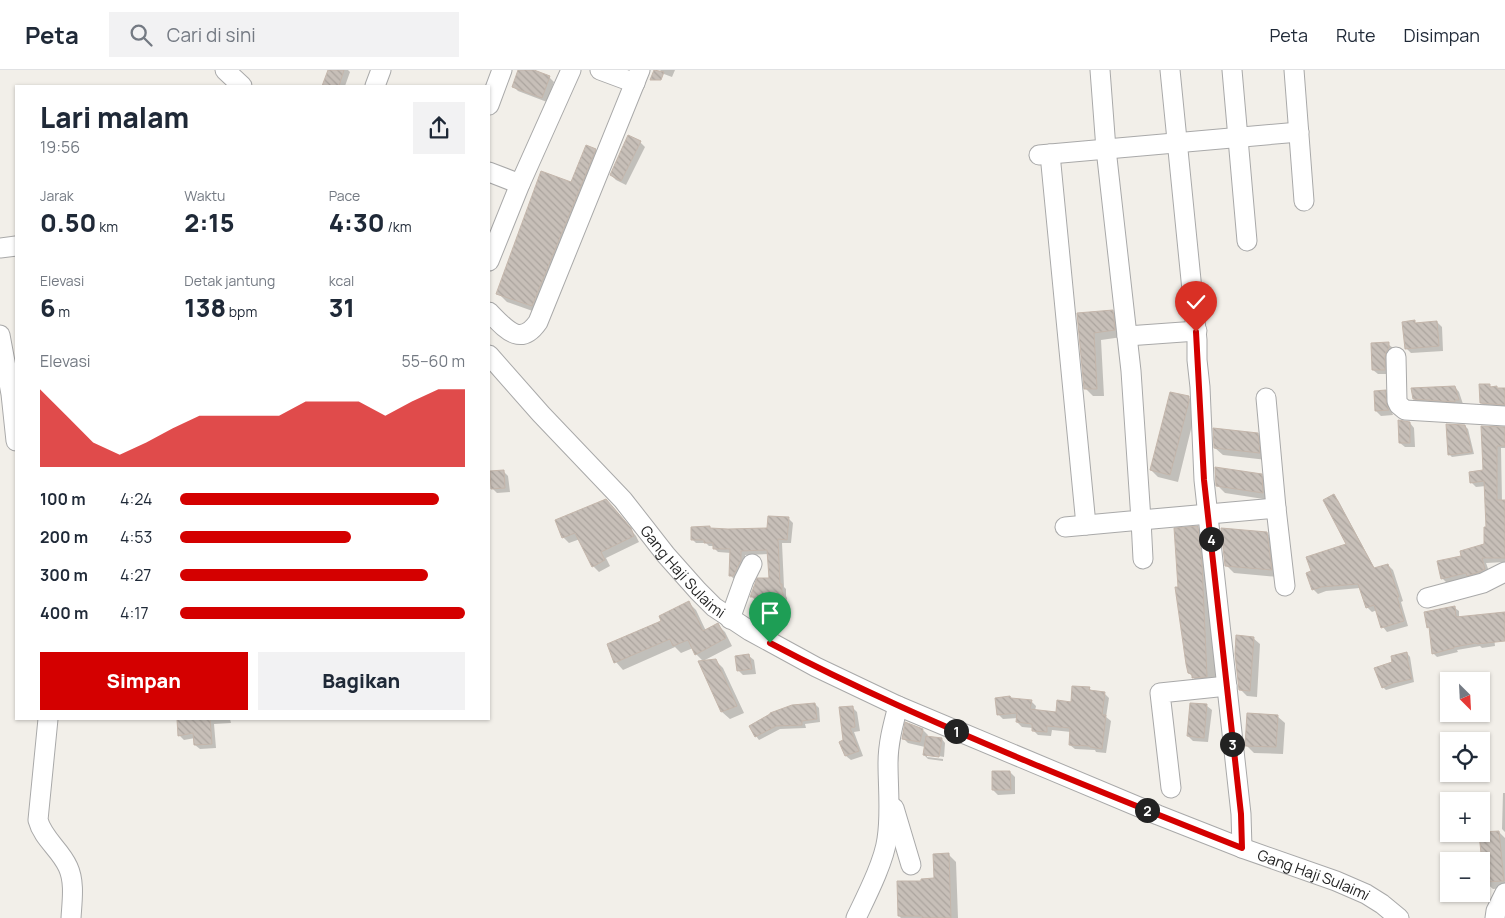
<!DOCTYPE html>
<html lang="id">
<head>
<meta charset="utf-8">
<style>
	body { margin:0; font-family:Manrope,sans-serif; background:#f2f2f3; color:#1f2937; height:100vh; display:flex; flex-direction:column; font-size:19px; white-space:nowrap }
	* { box-sizing:border-box; margin:0 }
	p { font-size:16px; color:#747a83 }
	.icon { flex:none; width:28px; height:28px; fill:none; stroke:currentColor; stroke-width:2; stroke-linecap:round; stroke-linejoin:round }
	.map { position:relative; flex:1; overflow:hidden }
	.details { position:absolute; left:15px; top:15px; width:475px; height:635px; display:flex; flex-direction:column; background:#fff; border-radius:0px; box-shadow:0 1px 4px #0004 }
	.details>* { flex:none }
	.needle { width:32px; rotate:156deg }
	.controls { position:absolute; left:1440px; top:602px; display:grid; gap:10px }
	.controls a { display:grid; place-items:center; width:50px; height:50px; border-radius:0px; background:#fff; box-shadow:0 1px 4px #0004; font-size:25px }
	.pin { position:absolute; display:grid; place-items:center; width:42px; height:42px; color:#fff; margin:-51px -21px; border-radius:50% 50% 50% 0; rotate:-45deg; box-shadow:0 0 5px #0007 }
	.pin .icon { rotate:45deg }
	.km { position:absolute; width:25px; height:25px; margin:-12px; border-radius:50%; background:#222; color:#fff; font-size:14px; line-height:25px; text-align:center }
	.round { display:grid; place-items:center; flex:none; width:52px; height:52px; border-radius:0px; background:#f2f2f3 }
	.summary { display:flex; align-items:center; justify-content:space-between; height:85px; padding:0 25px }
	h1 { font-size:28px; font-weight:800; line-height:38px }
	.figures { display:grid; grid-template-columns:repeat(3,1fr); gap:8px; height:85px; padding:5px 25px }
	.figures div { display:grid; align-content:center }
	.figures b { font-size:25px; font-weight:800 }
	.figures small { font-size:14px; font-weight:400 }
	.figures p { font-size:14px }
	.chart { height:140px; padding:10px 25px }
	.chart p { display:flex; justify-content:space-between }
	.chart svg { width:100%; height:90px; margin-top:5px; fill:#d40000; opacity:.7 }
	.action { display:flex; gap:10px; margin-top:auto; padding:10px 25px }
	.action a { flex:1; height:58px; border-radius:0px; background:#d40000; color:#fff; font-size:20px; font-weight:800; line-height:58px; text-align:center }
	.action a+a { background:#f2f2f3; color:#1f2937 }
	ul { padding:0 25px; list-style:none; font-size:16px }
	li { display:grid; grid-template-columns:80px 60px 1fr; align-items:center; height:38px }
	li i { height:12px; border-radius:6px; background:#d40000 }
	header { display:flex; align-items:center; gap:30px; box-sizing:border-box; height:70px; padding:0 25px; background:#fff; border-bottom:1px solid #e0e1e3 }
	header strong { font-size:24px }
	nav { display:flex; gap:28px; margin-inline-start:auto; font-size:18px }
	.search { width:350px; height:45px; background:#f2f2f3; display:flex; align-items:center; gap:12px; box-sizing:border-box; padding:0 18px; border-radius:0px; color:#747a83; font-size:19px }
	.map>svg:first-child { display:block }
</style>
</head>
<body>
<header>
<strong>Peta</strong>
<div class="search"><svg class="icon" aria-label="search" viewBox="0 0 24 24"><circle cx="10" cy="10" r="6"/><path d="M15 15l6 6"/></svg>Cari di sini</div>
<nav><a>Peta</a><a>Rute</a><a>Disimpan</a></nav>
</header>
<div class="map">
<svg width="1505" height="848" viewBox="0 0 1505 848">
	<defs>
		<pattern id="building-back-hatch" width="6" height="6" patternUnits="userSpaceOnUse" patternTransform="scale(1.25)"><rect width="6" height="6" fill="#c7bfb8"/><path d="M-1 5l2 2M0 0l6 6M5-1l2 2" fill="none" stroke="#aba49e"/></pattern>
	</defs>
	<rect width="100%" height="100%" fill="#f2efe9"/>
	<path fill="#0003" d="M330,0H348L350,2L345,16H324Z
		M520,0H530L549,7L554,12L547,32L518,21L513,16Z
		M660,0H675L672,7L664,4Z
		M640,72L645,77L626,115L616,110L611,105Z
		M595,80L604,89L541,244L507,232L498,223Z
		M1112,241L1120,249L1122,267L1101,270L1104,326H1093L1085,318L1078,244Z
		M1414,252L1417,254L1437,252L1442,257L1443,281L1411,283L1407,279Z
		M1388,274L1393,278V284L1389,304H1378L1373,300Z
		M1489,315L1492,318L1496,317L1498,319H1505V339L1486,338L1481,333Z
		M1455,317L1459,322L1463,334H1419L1414,329Z
		M1385,321L1390,326V337L1393,345L1381,346L1376,341Z
		M1189,328L1196,335V339L1178,412L1158,407L1151,400Z
		M1410,353L1414,358L1415,377H1405L1400,373Z
		M1465,356L1468,359L1474,384L1452,387L1449,384Z
		M1505,358V378H1501L1502,431H1505V492L1486,493L1490,504L1447,513L1442,508L1463,486L1486,475L1487,459L1486,416L1476,417L1471,412L1485,401Z
		M1257,364L1265,371L1267,390L1223,385L1215,378Z
		M504,402L508,406L510,422L497,423L492,418Z
		M1261,405L1269,413L1270,430L1225,423L1217,415Z
		M1333,426L1338,430L1375,499L1388,495L1393,500L1403,531L1401,532L1408,556L1387,562L1383,557L1377,540L1372,542L1367,537L1360,518L1326,521L1318,524L1313,519L1348,474Z
		M612,436L636,466L639,472L606,488L610,496L599,502L593,496L580,469L569,473L563,467Z
		M789,449L793,453L791,473H782L784,517L786,519V526L787,528L786,542L772,541L768,537V531H756L752,527L758,510L770,509L769,484L745,485V495L735,510L731,506V483L718,482L714,478V476H709L706,473H696L692,469L710,457L711,459L768,460Z
		M1197,458L1207,468L1212,505L1216,617L1203,618L1189,603L1179,518Z
		M1267,463L1275,471L1279,507L1234,503L1226,495Z
		M689,533L696,540L706,561L718,555L725,562L732,576L703,591L696,584L693,578L681,583L675,577L623,600L616,592Z
		M1455,538L1459,541V548L1505,543V559L1493,560L1495,576L1482,578L1480,576L1457,580L1458,582L1437,587L1433,583L1431,559L1429,557Z
		M1253,568L1260,574L1257,627L1247,626L1240,619Z
		M1407,583L1410,587L1414,612L1386,620L1383,617L1394,592Z
		M749,586L754,590L756,604L743,605L738,600Z
		M715,590L723,598L744,643L730,649L722,642L700,592Z
		M1089,618L1092,621L1104,623L1109,628L1106,647L1111,651L1106,683L1096,682L1095,680L1075,679L1070,675L1071,662L1052,660L1051,666L1038,665L1033,660V658L1022,657L1017,652L1018,648L1003,649L998,644L1012,629L1031,631L1036,636L1035,641L1057,643L1072,633Z
		M815,634L819,638L820,652L805,654L806,658L780,659L759,670L756,666Z
		M1207,636L1212,640L1208,672L1193,671L1188,666Z
		M852,637L857,642L860,661L854,662L863,686L851,690L846,686L841,672L844,671Z
		M1277,646L1285,653L1283,684L1254,683L1246,675Z
		M178,649H230L231,653L214,654L216,678L200,679L195,675V668L184,670L179,665Z
		M923,660L928,665L927,667L942,669L945,673L944,687L927,684V687L943,689V691L928,689L924,685L925,677L908,673L903,668Z
		M1010,702L1015,707V724L998,725L993,720Z
		M1503,723H1505V762L1502,759Z
		M1499,762L1505,768V818L1493,819L1485,812L1481,764Z
		M948,784L956,792L958,848H901L899,846L935,810Z"/>
	<path fill="url(#building-back-hatch)" stroke="#c4b6ab" d="M328,0H344L339,16H322Z
		M518,0H534L550,6L542,28L512,17Z
		M654,0L664,2L661,10H650Z
		M628,65L641,71L621,111L610,105Z
		M586,75L596,79L532,236L496,224L541,101L571,112Z
		M1113,240L1115,260L1094,263L1097,319H1084L1077,243Z
		M1415,250V253L1437,251L1439,276L1405,279L1402,252Z
		M1389,272V278L1386,282L1385,287V300H1372L1371,273Z
		M1479,314H1490V317L1497,316V318H1505V335L1480,333Z
		M1455,316L1459,330H1455V332L1413,329L1411,318Z
		M1386,320V332L1389,340L1375,341L1374,321Z
		M1170,322L1189,326V331L1170,405L1150,400Z
		M1398,350L1410,352V373H1399Z
		M1446,354L1465,355L1472,382L1448,385Z
		M1481,356L1505,357V376H1497V430H1505V488H1482L1485,499L1479,502L1467,506L1466,503L1441,509L1437,491L1461,486L1460,481L1484,474V457H1486L1484,411L1470,413L1469,402L1483,400Z
		M1213,358L1258,363L1260,383L1214,378Z
		M1215,397L1262,404L1263,423L1216,416Z
		M504,400L505,418L491,419L490,401Z
		M1334,424L1374,498L1388,494L1399,527H1397L1404,551L1381,558L1374,535L1366,538L1358,514L1321,517L1312,520L1306,503L1311,501L1306,487L1346,474L1323,430Z
		M606,429L631,458L634,466L601,482L605,490L592,497L575,463L562,468L555,450Z
		M768,446L789,447L787,470L778,469L780,514H782V522L783,523V538H767V527H750L757,508H769L767,480L741,481V490L733,506H729L730,479H713V473H704V470H691V457L710,456V458L728,459L767,458Z
		M1198,456L1202,494L1207,607L1192,608V604L1188,603L1186,594L1175,517H1178L1174,458Z
		M1221,458L1267,462L1272,500L1225,496Z
		M689,531L703,561L718,553L726,568L695,585L688,570L673,576L670,569L614,593L607,574L661,551L659,546Z
		M1455,536L1456,547L1505,542V571L1477,574L1476,573L1454,577V578L1432,584L1429,557L1427,558L1424,542Z
		M1236,565L1254,567L1250,621L1239,620L1235,584Z
		M1407,582L1408,593L1412,609L1393,613L1382,618L1374,598L1392,592L1391,586Z
		M749,584L752,599L737,601L735,586Z
		M716,589L737,636L721,642L698,591Z
		M1072,616L1090,617L1089,620L1105,622L1102,645H1106L1102,679L1090,677V676L1069,675L1070,658L1047,656V662L1032,661V654L1016,652L1017,643L997,645L995,628L1010,626L1011,628L1032,630L1030,639L1056,642L1057,630L1071,632Z
		M815,633L817,649L802,651V655L776,656L755,667L749,656L770,644V643L792,635Z
		M1190,633L1207,634L1204,668L1187,666Z
		M853,636L855,657L850,658L859,681L845,686L839,672L843,670L839,637Z
		M1247,643L1278,645L1276,677L1245,676Z
		M177,649H210L212,674L194,675L193,663L178,666Z
		M905,652L923,659L920,672L902,669Z
		M926,666L942,668L939,687L923,685Z
		M992,701H1010L1011,720H992Z
		M1499,761L1504,811L1484,812L1479,764H1481V762Z
		M949,783L951,848H922V846H898L897,811H921V809L934,808L933,784Z"/>
	<g fill="none" stroke-linecap="round" stroke-linejoin="round">
		<defs>
			<g id="minor">
				<path d="M225,0L242,16"/>
				<path d="M600,0L635,13"/>
				<path d="M1170,0L1197,270V290L1200,317L1204,410L1241,744L1242,778"/>
				<path d="M1232,0L1247,171"/>
				<path d="M1294,0L1304,131"/>
				<path d="M375,16L381,0"/>
				<path d="M489,35L502,0"/>
				<path d="M1050,84L1086,455"/>
				<path d="M1039,85L1299,62"/>
				<path d="M489,102L520,114"/>
				<path d="M0,178L16,176"/>
				<path d="M489,191L520,114L571,0"/>
				<path d="M489,242C505,258 520,278 538,252L640,0"/>
				<path d="M0,265L11,324L16,371"/>
				<path d="M1127,266L1197,261"/>
				<path id="s1" d="M489,285L541,344L623,430L666,485L698,521L714,537L750,561L816,597L898,636L1158,745L1242,778L1336,811L1366,824L1382,834L1399,848"/>
				<path d="M1396,287L1397,331L1399,335L1405,340L1505,346"/>
				<path d="M1266,328L1276,438"/>
				<path d="M1065,457L1141,450L1131,301L1106,79L1100,0"/>
				<path d="M1143,489L1141,450L1276,438L1285,516"/>
				<path d="M1427,528L1483,513L1505,502"/>
				<path d="M730,549L744,510L752,494"/>
				<path d="M48,649L38,750C43,769 60,779 68,797C75,812 72,831 71,848"/>
				<path d="M1171,718L1160,623L1227,616"/>
				<path d="M894,738L911,795"/>
				<path d="M856,848C866,827 884,792 887,769C891,744 888,718 888,693C888,673 893,655 898,636"/>
				<path d="M1495,848L1496,841L1505,823"/>
			</g>
		</defs>
		<use href="#minor" stroke="#a9a9a9" stroke-width="21"/>
		<use href="#minor" stroke="#fff" stroke-width="19"/>
	</g>
	<g fill="none" stroke-linecap="round" stroke-linejoin="round">
		<defs>
			<path id="route" d="M770,573C855,618 943,656 1031,693C1101,722 1171,750 1242,778L1241,744L1204,410L1196,262"/>
		</defs>
		<use href="#route" stroke="#fff" stroke-width="10"/>
		<use href="#route" stroke="#d40000" stroke-width="6"/>
	</g>
	<g text-anchor="middle" dominant-baseline="central" stroke-width="4" stroke-linejoin="round" paint-order="stroke">
		<g font-size="15" fill="#222" stroke="#fff">
			<text stroke="none"><textPath href="#s1" startOffset="291">Gang Haji Sulaimi</textPath></text>
			<text stroke="none"><textPath href="#s1" startOffset="996">Gang Haji Sulaimi</textPath></text>
		</g>
	</g>
</svg>
<div class="controls">
<a><svg class="needle" viewBox="-14 -14 28 28"><path d="M0-13l5 13h-10z" fill="#e53935"/><path d="M0 13l5-13h-10z" fill="#747a83"/></svg></a>
<a><svg class="icon" aria-label="locate" viewBox="0 0 24 24"><circle cx="12" cy="12" r="6"/><path d="M12 2v4M12 18v4M2 12h4M18 12h4"/></svg></a>
<a>+</a>
<a>−</a>
</div>
<div class="pin" style="left:770px;top:573px;background:#1e9e55"><svg class="icon" aria-label="arrive" viewBox="0 0 24 24"><path d="M6 21V4h12l-3 4 3 4H6"/></svg></div>
<div class="pin" style="left:1196px;top:262px;background:#d93025"><svg class="icon" aria-label="check" viewBox="0 0 24 24"><path d="M5 12l5 5 9-10"/></svg></div>
<b class="km" style="left:956px;top:661px">1</b>
<b class="km" style="left:1147px;top:740px">2</b>
<b class="km" style="left:1232px;top:674px">3</b>
<b class="km" style="left:1211px;top:469px">4</b>
<section class="details">
<div class="summary"><div><h1>Lari malam</h1><p>19:56</p></div><a class="round"><svg class="icon" aria-label="share" viewBox="0 0 24 24"><path d="M12 15V3M7 8l5-5 5 5M5 13v7h14v-7"/></svg></a></div>
<div class="figures">
<div><p>Jarak</p><b>0.50<small> km</small></b></div>
<div><p>Waktu</p><b>2:15</b></div>
<div><p>Pace</p><b>4:30<small> /km</small></b></div>
</div>
<div class="figures">
<div><p>Elevasi</p><b>6<small> m</small></b></div>
<div><p>Detak jantung</p><b>138<small> bpm</small></b></div>
<div><p>kcal</p><b>31</b></div>
</div>
<div class="chart"><p><span>Elevasi</span>55–60 m</p>
<svg viewBox="0 0 160 44" preserveAspectRatio="none"><path d="M0 44V6L10 19L20 32L30 38L40 32L50 25L60 19L70 19L80 19L90 19L100 12L110 12L120 12L130 19L140 12L150 6L160 6V44z"/></svg>
</div>
<ul>
<li><b>100 m</b>4:24<i style="width:91%"></i></li>
<li><b>200 m</b>4:53<i style="width:60%"></i></li>
<li><b>300 m</b>4:27<i style="width:87%"></i></li>
<li><b>400 m</b>4:17<i style="width:100%"></i></li>
</ul>
<div class="action"><a>Simpan</a><a>Bagikan</a></div>
</section>
</div>
</body>
</html>
